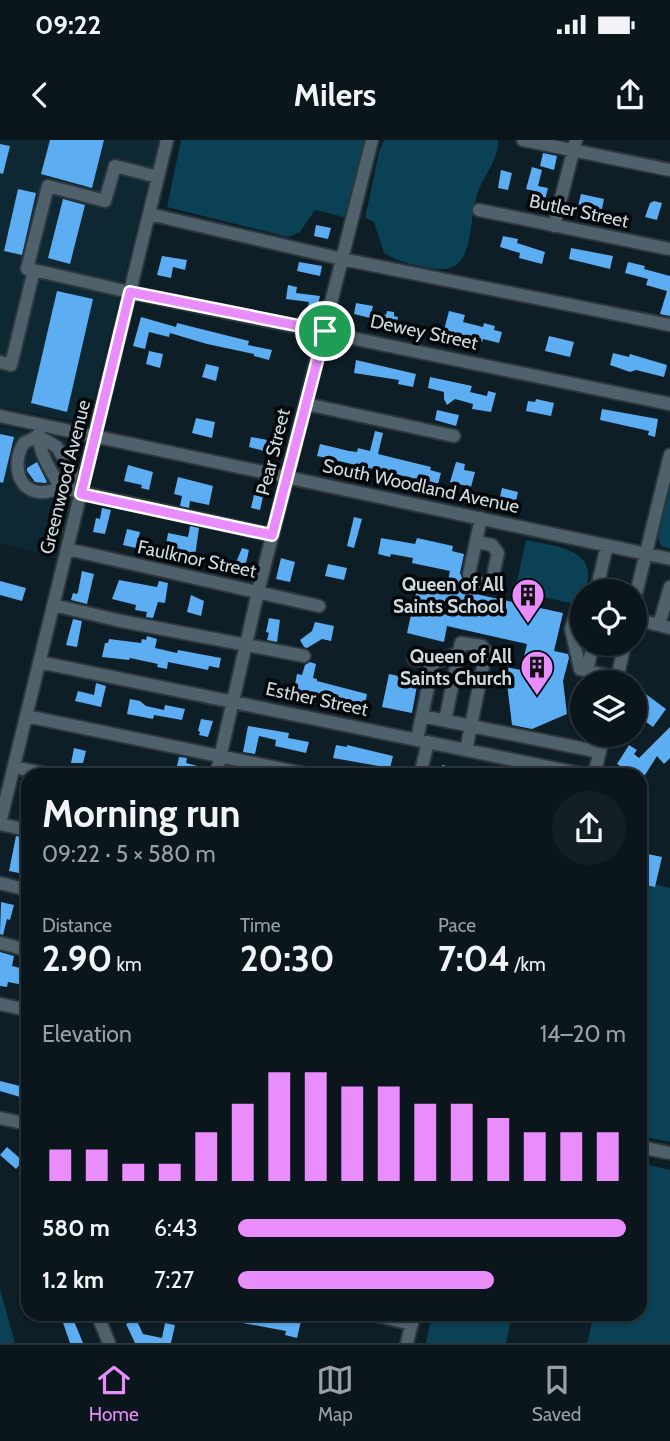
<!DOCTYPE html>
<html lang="en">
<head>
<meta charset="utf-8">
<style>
	body { margin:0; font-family:Cabin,sans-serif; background:#131f25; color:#f1f3f6; height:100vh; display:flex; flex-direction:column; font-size:26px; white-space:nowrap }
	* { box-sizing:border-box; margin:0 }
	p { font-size:23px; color:#999fa3 }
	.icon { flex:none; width:38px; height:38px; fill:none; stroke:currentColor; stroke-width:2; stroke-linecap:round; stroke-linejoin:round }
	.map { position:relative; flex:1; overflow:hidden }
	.details { position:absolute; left:21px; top:628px; width:626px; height:553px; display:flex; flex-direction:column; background:#0a161c; border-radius:21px; box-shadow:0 2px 5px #0004,0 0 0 2px #2a353b }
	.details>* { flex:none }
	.buttons { position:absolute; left:570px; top:439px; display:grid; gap:14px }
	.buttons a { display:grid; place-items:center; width:77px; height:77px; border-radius:50%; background:#0a161c; box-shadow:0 2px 5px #0004,0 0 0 2px #2a353b; font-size:35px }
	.pin { position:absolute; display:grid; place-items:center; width:60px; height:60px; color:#fff; margin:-30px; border:4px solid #fff; border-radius:50%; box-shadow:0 2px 7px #0007 }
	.round { display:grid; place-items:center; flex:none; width:74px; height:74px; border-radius:37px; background:#131f25 }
	.overview { display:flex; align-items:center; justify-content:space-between; height:119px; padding:0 21px }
	h1 { font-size:38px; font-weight:700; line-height:52px }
	.metrics { display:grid; grid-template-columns:repeat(3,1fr); gap:10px; height:119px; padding:7px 21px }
	.metrics div { display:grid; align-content:center }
	.metrics b { font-size:35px; font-weight:700 }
	.metrics small { font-size:19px; font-weight:400 }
	.metrics p { font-size:19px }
	.chart { height:196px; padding:14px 21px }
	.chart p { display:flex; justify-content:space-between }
	.chart svg { width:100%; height:126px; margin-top:7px; stroke:#e98dfd; stroke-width:6 }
	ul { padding:0 21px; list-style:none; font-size:23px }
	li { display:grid; grid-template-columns:112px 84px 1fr; align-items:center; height:52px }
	li i { height:18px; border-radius:9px; background:#e98dfd }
	.status { display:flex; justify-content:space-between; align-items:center; height:49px; padding:0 35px; background:#0a161c; direction:ltr }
	.status svg { height:19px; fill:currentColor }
	header { display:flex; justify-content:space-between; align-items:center; height:91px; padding:0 21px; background:#0a161c; font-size:32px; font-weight:700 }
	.dock { display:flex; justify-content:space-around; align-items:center; height:98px; border-top:2px solid #2a353b; background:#0a161c; font-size:19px; color:#999fa3 }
	.dock a { display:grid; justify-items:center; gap:4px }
	.dock .selected { color:#e98dfd }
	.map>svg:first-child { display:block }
</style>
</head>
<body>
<div class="status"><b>09:22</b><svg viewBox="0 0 49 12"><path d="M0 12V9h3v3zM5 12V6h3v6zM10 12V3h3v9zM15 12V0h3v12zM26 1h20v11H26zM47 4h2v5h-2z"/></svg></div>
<header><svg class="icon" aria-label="back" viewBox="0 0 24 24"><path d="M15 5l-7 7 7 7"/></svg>Milers<svg class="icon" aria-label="share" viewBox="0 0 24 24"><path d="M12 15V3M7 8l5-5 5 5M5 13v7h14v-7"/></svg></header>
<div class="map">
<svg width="670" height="1203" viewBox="0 0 670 1203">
	<rect width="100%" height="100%" fill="#0d1e26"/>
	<path fill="#0e2833" d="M0,0H159L91,268L86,276L75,281L0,267Z
		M0,286L66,300L76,307L79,314V323L57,419L0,403Z"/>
	<path fill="#0a4155" d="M181,0H366L344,77L315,70L300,92L288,97L167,67Z
		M384,0H498C499,20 483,36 477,55C467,85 477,138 430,128C414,125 398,122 384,113L374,82L365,78L379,12Z
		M670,345V409L661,406L658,398Z
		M526,400C543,404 586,407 588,432C589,442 583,455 580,465L515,451Z
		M640,741L670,748V1002L641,996Z
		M641,1023L670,1030V1203H587L594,1174H640Z
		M0,1149L15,1203H0Z
		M432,1174H512L506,1203H426Z"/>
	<path fill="#5cadf2" d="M50,0H104L92,48L41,34Z
		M0,4L10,6L3,34L0,33Z
		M543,13L557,16L554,30L540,26Z
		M532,27L542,30L538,46L548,48L544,64L534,61L537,52L526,49Z
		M501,30L512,33L508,50L498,48Z
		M18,49L36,53L22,115L4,111Z
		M581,54L604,59L602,69L578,66Z
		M63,59L85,65L70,124L48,118Z
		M654,61L662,63L657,80L645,77L650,63Z
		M316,85L331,88L328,99L314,96Z
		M503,96L518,99L517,103L545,112L542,124L519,118L520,113L500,107Z
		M571,108L613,116L610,129L569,119Z
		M162,116L187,120L185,130L173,127L171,138L157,135Z
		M299,122L322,126L320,136L297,131Z
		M628,122L645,126L644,129L670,136V176L660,174L667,151L646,145L648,139L625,133Z
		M288,145L297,147L296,153L320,156L316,173L307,171L309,162L286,159Z
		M57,151L93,159L67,272L31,263Z
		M356,163L373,166L370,178L354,174Z
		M387,171L394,172V176L398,177L396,188L381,184L383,174L386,175Z
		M449,171L465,175L463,182L483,187L484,183L495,186L494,190L502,192L499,203L483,199L482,202L444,190Z
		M141,177L176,187L177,183L249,201L248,205L272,210L269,220L254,216V214L207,204L170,193L169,197L149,192L145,209L133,206Z
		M549,196L574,202L570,217L545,211Z
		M149,211L163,214L160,228L146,224Z
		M613,213L629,217L630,214L667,225L664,237L636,230L630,232L610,225Z
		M356,220L416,234L413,247L398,244L399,240L354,233Z
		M206,224L219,227L216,241L202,237Z
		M430,237L472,246L470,252L487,256L488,251L496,253L491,272L472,269L473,264L455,259L447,265L444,259V252L428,248Z
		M536,259L554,263L551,276L526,271L528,261L535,262Z
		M602,269L658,279L655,297L648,295L649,291L600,280Z
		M437,270L459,275L456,286L435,280Z
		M196,278L215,282L212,298L192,293Z
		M375,291L383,293L378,314L431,327L430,330L441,333L438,344L317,316L320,304L349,311L357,312L358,308L370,311Z
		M0,294L14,297L3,343L0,342Z
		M251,297L273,301L271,313L249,307Z
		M37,322L47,342L45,343L35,342L27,331V328Z
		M456,322L465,324L464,330L475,332L471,347L450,342Z
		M128,325L153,332L149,350L141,348L142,345L124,341Z
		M178,337L213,346L209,365L190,361L189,368L180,366L182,356L174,354Z
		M502,348L518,352L515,366L499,362Z
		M255,350L264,352L260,370L251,368Z
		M102,368L111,370L105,394L93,392L96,378L100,379Z
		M354,377L362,379L354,408L347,406Z
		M190,386L199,388L195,416H192L191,419L183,417L184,413L165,410L168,393L188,397Z
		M127,389L140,392L136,408L123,405Z
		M381,398L415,404L417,398L453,406L452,411L464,414L460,433L464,442L462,451L563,473L554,511L568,514L569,518L563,541L567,574L532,589L512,585L505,527L521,530L527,504L447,486L444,502L407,493L419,439L447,445L450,431L412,423L413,418L391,414L390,417L378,414Z
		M242,408L249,410L245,428L235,425Z
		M281,418L295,422L290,442L276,439Z
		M328,424L347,428L344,440L325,436Z
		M82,431L94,434L87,464L71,460L73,453L77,454L78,452Z
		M119,440L157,447L159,441L168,443L165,463L158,462L153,478L146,477L147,472L135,470L136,465L112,459Z
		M0,441L26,448L22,461L0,455Z
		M191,455L204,461L201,476L187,472Z
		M269,478L280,480L277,502L267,500L269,493L266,492Z
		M73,479L82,481L77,507L66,505Z
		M315,482L334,486L331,501L322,499L307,508L304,507L300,500L312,491Z
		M147,496L157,499L155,508L177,513L178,510L221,518L219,528L209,526L208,530L168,522L167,529L157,527L158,524L130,518L129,520L102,517L105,503H108L109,499L141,503L142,499L146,500Z
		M310,522L316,524L313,538L317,539V541L367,554L364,568L294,550L297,534L302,535L305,525Z
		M389,534L418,540L412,573L382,567Z
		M96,543L106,546L101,567L75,561L78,551L94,555Z
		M643,552L666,569L653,587L635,574V562Z
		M130,559L140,561L146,566L164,570L165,565L185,569L182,580L154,575L153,579L127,574Z
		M201,579L213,581L208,597L199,595L200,592L198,591Z
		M248,586L289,593L288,598L309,602L306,613L275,606L276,600L259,596L255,614L243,612Z
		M670,587V618L664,624L657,616L645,635H635L617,624L629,605L637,610L634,614L639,618Z
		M336,605L347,607V605L393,616L390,628L333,618Z
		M74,608L86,611L83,623H71Z
		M179,617L187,618L186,623L205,628L203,635H175Z
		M442,625L475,632V635H440Z
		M16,696L28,699V713L24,712L19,733L9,731Z
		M648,714L662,717L655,747L641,744Z
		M1,762L14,765L10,780L7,779L3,795L0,794Z
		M0,812L14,816L12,826L28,830V846L8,842L7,847L0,846Z
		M0,941L28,948L27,959L0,951Z
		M7,1007L23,1021L16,1029L0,1015Z
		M60,1174H71L83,1203H70Z
		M239,1174H263L301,1181L297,1198L285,1195L286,1191L237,1182Z
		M136,1179L143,1194L162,1198L165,1183L175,1185L171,1203H135L126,1184Z"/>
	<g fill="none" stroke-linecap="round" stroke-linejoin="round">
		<defs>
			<path id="minor" d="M523,0L670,30
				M479,70L670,109
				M149,74L342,119L670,185
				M554,86L576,0
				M34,130L27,129L48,46L105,61L115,26L158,37
				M0,222L11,225L34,130L129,152L670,264
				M306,264L454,296
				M0,276L670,419
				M40,285C35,309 49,327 61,348L272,395
				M61,348C54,350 47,353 39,352C15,349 13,320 24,303L38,296L57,307L72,333L68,348
				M477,402L492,405L498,413L492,440L489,444L476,443L469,434L481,378
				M67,409L319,466
				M596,452L607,405
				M635,458L670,315
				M53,465L121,481L304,516
				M583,470L577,471L571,489L580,529L617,538
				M635,479L670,488
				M659,485L670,447
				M414,519L433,523L458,513
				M39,522L587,635
				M587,531L593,504
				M616,542L625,504
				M26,576L311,635
				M422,576L433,523
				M445,581L461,503L482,506L486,512L466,610
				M417,599L422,576L600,612
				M14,627L52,635
				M216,635L258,452L372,0
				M420,635L428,602
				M594,635L604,595
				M0,683L167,0
				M0,684L28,690
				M0,743L28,750
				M0,803L28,810
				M0,864L28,870
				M0,978L28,984
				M640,1007L670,1013
				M97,1174L109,1203
				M370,1174L412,1184
				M407,1203L414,1174"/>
		</defs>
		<use href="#minor" stroke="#2d363d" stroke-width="16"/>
		<use href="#minor" stroke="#4f626b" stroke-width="12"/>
	</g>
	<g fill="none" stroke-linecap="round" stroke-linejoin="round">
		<defs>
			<path id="route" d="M130,152L325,191L272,395L81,354Z"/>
		</defs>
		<use href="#route" stroke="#fff" stroke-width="14"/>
		<use href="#route" stroke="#e98dfd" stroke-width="9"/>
	</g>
	<defs>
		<symbol id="building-pin" viewBox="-11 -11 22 30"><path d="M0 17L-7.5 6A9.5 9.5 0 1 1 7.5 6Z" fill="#e98dfd" stroke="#03070a"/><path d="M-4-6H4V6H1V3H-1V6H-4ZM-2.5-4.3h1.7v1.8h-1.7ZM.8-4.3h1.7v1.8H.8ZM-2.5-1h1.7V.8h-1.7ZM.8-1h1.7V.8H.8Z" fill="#111"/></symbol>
	</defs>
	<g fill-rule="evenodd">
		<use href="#building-pin" x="509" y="436" width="38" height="52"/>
		<use href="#building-pin" x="518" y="508" width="38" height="52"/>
	</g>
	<g text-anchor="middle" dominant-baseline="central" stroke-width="7" stroke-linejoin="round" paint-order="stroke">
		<g font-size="19" fill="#ced9de" stroke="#03070a">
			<text transform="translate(579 71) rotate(12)">Butler Street</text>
			<text transform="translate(424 192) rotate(12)">Dewey Street</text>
			<text transform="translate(273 312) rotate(-76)">Pear Street</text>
			<text transform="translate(65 337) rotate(-76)">Greenwood Avenue</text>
			<text transform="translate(421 346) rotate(12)">South Woodland Avenue</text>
			<text transform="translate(197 419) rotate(12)">Faulknor Street</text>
			<text transform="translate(317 559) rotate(12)">Esther Street</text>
		</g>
		<g font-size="19" font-weight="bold" fill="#ced9de" stroke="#03070a" text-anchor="end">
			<text x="504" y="444">Queen of All<tspan x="504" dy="22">Saints School</tspan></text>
			<text x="512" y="516">Queen of All<tspan x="512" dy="22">Saints Church</tspan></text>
		</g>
	</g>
</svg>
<div class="buttons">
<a><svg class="icon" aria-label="locate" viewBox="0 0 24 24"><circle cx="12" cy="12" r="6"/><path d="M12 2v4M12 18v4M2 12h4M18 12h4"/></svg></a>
<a><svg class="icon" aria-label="layers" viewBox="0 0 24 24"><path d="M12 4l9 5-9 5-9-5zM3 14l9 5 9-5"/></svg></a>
</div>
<div class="pin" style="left:325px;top:191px;background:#1e9e55"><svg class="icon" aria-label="arrive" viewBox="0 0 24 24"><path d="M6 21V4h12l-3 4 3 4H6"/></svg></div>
<section class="details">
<div class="overview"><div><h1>Morning run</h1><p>09:22 · 5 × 580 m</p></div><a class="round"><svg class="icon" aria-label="share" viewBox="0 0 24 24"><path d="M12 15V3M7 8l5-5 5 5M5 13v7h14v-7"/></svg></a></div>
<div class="metrics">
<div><p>Distance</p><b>2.90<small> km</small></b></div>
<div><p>Time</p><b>20:30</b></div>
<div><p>Pace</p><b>7:04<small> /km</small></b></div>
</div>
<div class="chart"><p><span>Elevation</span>14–20 m</p>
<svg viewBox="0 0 160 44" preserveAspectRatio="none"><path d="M5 44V33M15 44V33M25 44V38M35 44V38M45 44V27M55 44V17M65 44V6M75 44V6M85 44V11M95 44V11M105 44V17M115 44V17M125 44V22M135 44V27M145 44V27M155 44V27"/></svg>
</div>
<ul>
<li><b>580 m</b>6:43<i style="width:100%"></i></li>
<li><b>1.2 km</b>7:27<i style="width:66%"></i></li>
</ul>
</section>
</div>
<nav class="dock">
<a class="selected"><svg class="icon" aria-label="home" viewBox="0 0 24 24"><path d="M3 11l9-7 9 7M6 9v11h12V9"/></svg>Home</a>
<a><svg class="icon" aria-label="map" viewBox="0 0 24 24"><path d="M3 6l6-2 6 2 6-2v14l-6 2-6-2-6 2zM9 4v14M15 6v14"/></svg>Map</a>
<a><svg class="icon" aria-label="saved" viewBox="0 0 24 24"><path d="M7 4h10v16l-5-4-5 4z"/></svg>Saved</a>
</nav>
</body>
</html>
